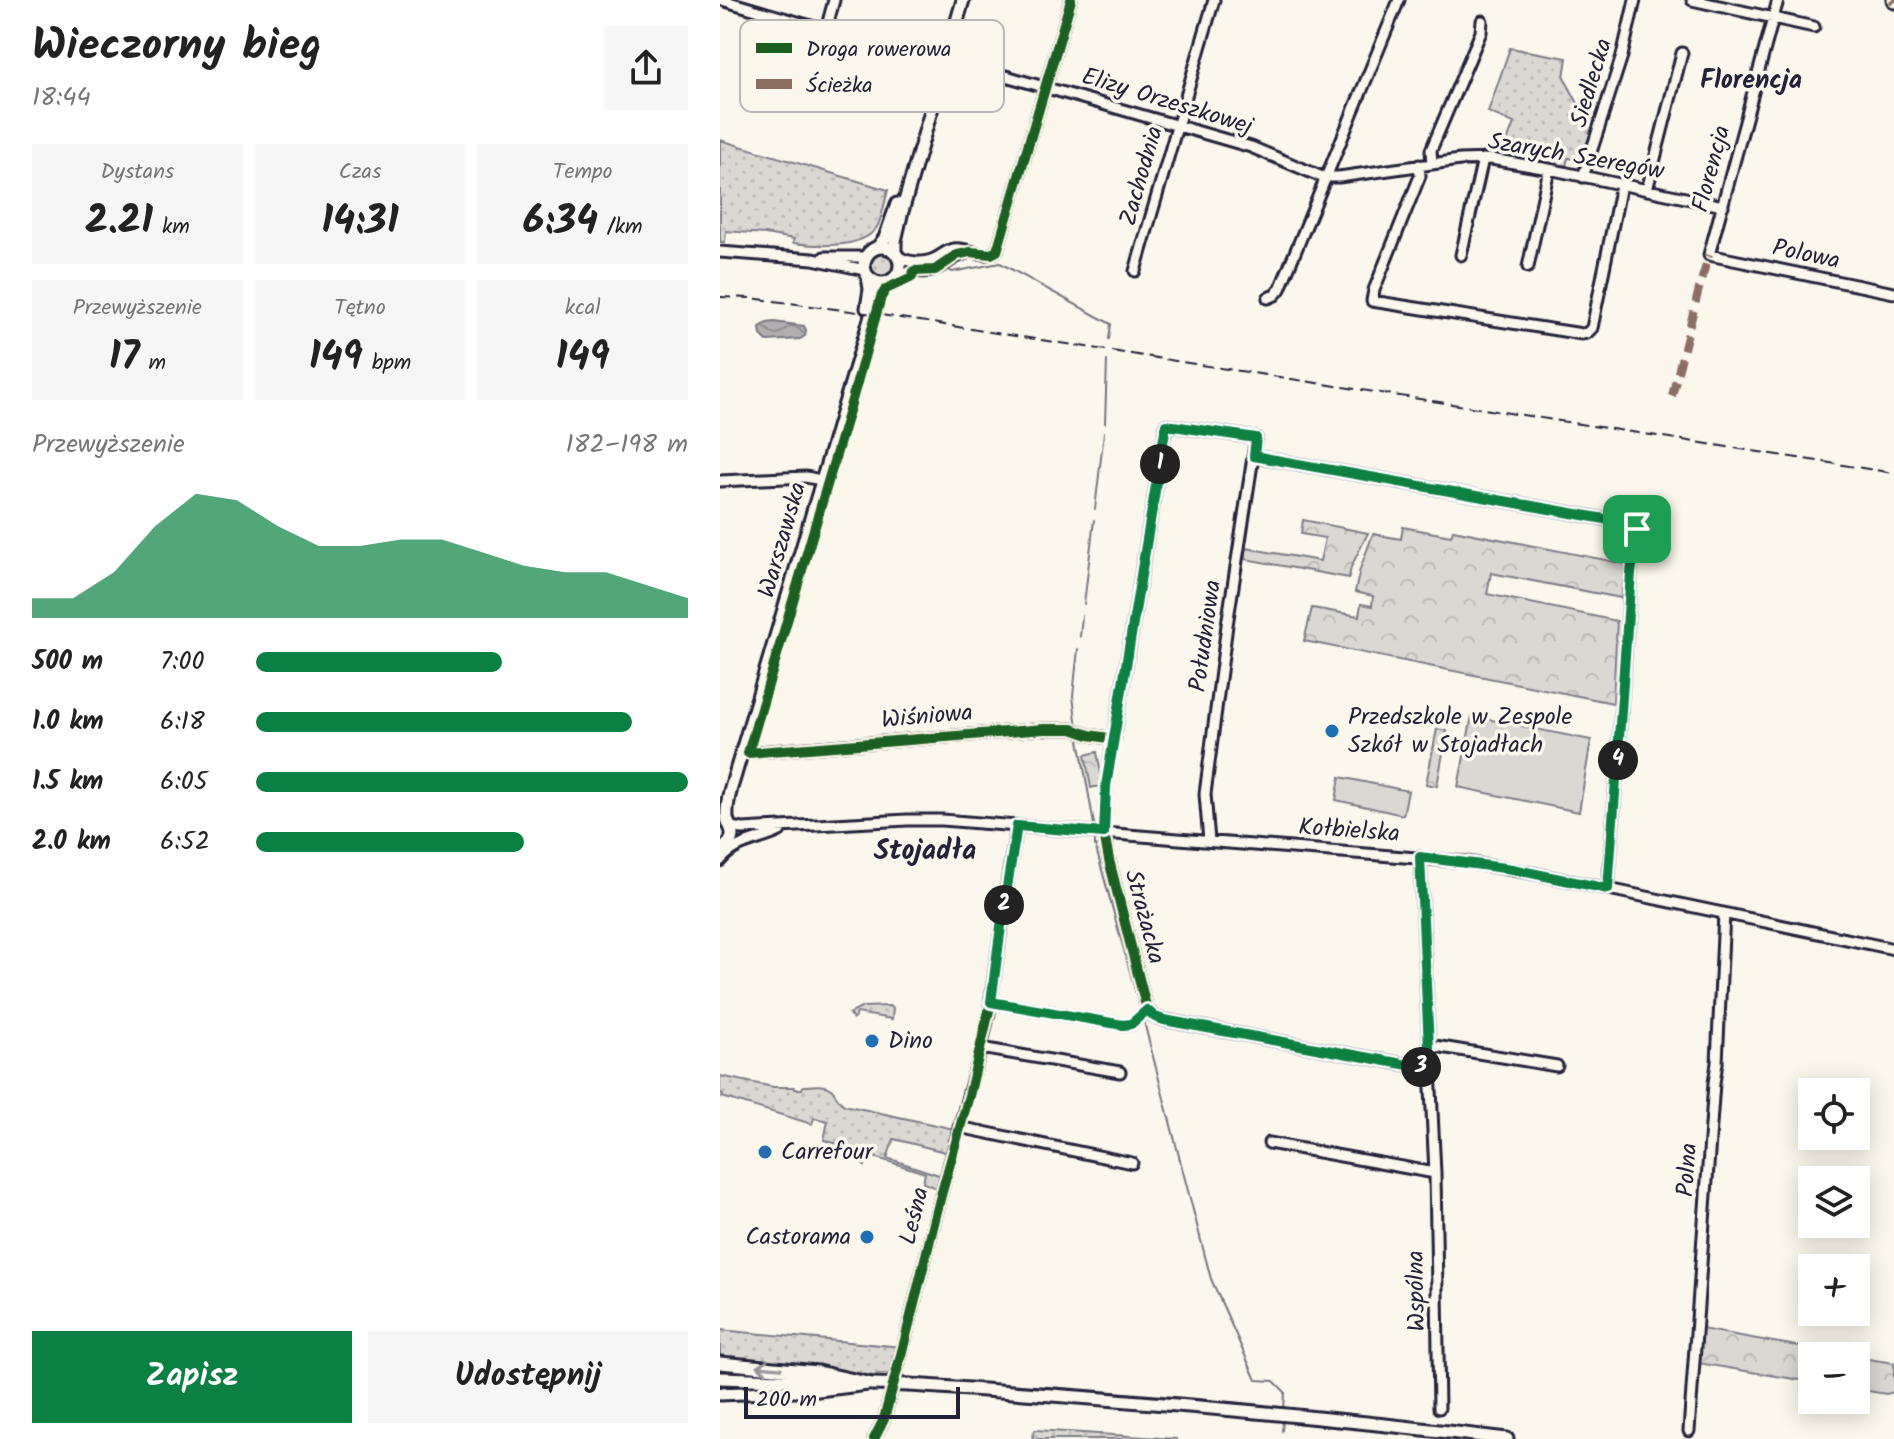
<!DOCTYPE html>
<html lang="pl">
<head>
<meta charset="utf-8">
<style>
	body { margin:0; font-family:Kalam,sans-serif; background:#f6f6f6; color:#222; height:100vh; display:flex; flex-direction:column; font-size:30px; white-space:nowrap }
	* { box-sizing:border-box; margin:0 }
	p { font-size:26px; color:#767676 }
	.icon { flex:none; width:44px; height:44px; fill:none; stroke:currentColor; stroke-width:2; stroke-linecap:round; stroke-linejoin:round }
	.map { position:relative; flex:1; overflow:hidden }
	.details { display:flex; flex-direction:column; background:#fff; width:720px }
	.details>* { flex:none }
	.controls { position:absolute; left:1078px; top:1078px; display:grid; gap:16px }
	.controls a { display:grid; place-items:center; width:72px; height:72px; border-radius:0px; background:#fff; box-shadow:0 4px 20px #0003; font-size:40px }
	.scale { position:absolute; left:24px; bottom:20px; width:216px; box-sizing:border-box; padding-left:8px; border:4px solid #22223b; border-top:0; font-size:22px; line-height:28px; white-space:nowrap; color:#22223b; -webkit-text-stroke:6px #fbf7ec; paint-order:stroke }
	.pin { position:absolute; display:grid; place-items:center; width:68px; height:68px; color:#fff; margin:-34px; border-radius:16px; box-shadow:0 4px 12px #0006 }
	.km { position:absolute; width:40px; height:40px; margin:-20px; border-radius:50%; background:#222; color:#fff; font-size:22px; line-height:40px; text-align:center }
	.round { display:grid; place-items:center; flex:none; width:84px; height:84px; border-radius:0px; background:#f6f6f6 }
	.head { display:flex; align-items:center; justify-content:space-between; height:136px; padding:0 32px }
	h1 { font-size:44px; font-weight:700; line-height:60px }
	.stats { display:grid; grid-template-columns:repeat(3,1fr); gap:12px; height:136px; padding:8px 32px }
	.stats div { display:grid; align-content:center; border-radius:0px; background:#f6f6f6; text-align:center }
	.stats b { font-size:40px; font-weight:700 }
	.stats small { font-size:22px; font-weight:400 }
	.stats p { font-size:22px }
	.chart { height:224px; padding:16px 32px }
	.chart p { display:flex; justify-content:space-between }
	.chart svg { width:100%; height:144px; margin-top:8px; fill:#0b8043; opacity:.7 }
	.primary-button { display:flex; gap:16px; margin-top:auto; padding:16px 32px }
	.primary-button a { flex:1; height:92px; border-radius:0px; background:#0b8043; color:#fff; font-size:32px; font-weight:700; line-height:92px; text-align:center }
	.primary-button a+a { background:#f6f6f6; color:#222 }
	ul { padding:0 32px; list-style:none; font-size:26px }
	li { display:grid; grid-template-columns:128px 96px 1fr; align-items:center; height:60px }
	li i { height:20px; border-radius:10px; background:#0b8043 }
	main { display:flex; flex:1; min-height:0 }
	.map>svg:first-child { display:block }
</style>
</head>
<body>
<main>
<section class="details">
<div class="head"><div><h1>Wieczorny bieg</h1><p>18:44</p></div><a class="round"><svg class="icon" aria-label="share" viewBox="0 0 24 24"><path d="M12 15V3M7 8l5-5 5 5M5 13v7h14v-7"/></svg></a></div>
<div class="stats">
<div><p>Dystans</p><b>2.21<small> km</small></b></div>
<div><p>Czas</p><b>14:31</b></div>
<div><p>Tempo</p><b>6:34<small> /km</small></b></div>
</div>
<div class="stats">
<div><p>Przewyższenie</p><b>17<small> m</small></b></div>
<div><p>Tętno</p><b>149<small> bpm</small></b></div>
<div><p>kcal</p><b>149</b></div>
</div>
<div class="chart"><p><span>Przewyższenie</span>182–198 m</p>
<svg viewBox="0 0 160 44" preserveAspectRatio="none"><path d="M0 44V38L10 38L20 30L30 16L40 6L50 8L60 16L70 22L80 22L90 20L100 20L110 24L120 28L130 30L140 30L150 34L160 38V44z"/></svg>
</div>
<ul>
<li><b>500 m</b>7:00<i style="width:57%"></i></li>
<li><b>1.0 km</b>6:18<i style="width:87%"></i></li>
<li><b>1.5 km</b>6:05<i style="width:100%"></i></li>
<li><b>2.0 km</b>6:52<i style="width:62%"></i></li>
</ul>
<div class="primary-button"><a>Zapisz</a><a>Udostępnij</a></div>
</section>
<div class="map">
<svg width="1174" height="1439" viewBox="0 0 1174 1439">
	<defs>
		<pattern id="grass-dots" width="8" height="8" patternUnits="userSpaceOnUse" patternTransform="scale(2)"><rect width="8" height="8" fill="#dbd8d3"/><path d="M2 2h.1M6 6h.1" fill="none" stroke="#bcb9b6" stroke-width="1.8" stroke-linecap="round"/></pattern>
		<pattern id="forest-crowns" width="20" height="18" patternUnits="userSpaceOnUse" patternTransform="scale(2)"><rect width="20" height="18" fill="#dbd8d3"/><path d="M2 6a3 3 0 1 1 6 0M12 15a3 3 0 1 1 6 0" fill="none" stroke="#bcb9b6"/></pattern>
		<pattern id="water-waves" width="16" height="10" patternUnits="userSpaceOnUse" patternTransform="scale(2)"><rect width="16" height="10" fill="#b1aeb0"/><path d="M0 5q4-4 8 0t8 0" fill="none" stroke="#908d90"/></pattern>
	</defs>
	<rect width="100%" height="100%" fill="#fbf7ec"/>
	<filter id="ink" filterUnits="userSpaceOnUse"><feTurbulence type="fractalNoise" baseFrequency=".0125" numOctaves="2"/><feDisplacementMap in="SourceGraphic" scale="16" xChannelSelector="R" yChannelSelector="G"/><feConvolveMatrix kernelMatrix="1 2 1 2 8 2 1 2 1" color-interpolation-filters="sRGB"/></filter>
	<g filter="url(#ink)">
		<path fill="url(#grass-dots)" stroke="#7e7d87" stroke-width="2" d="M790,48L847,58L844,77L863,113L869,118H875L876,122L860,160L848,158L846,166L782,155L794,123L768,112Z
			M0,140L168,190C165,200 162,219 157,227C142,250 97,246 73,243L74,239L45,234L6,231L5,242H0Z
			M147 264a15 15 0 1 1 30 0a15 15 0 1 1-30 0Z
			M169,1006L173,1008L172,1019L137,1013L135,1018L133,1019L129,1014L143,1007Z
			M0,1076L53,1087H74L75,1089H82L83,1086C91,1086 105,1083 111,1089C117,1094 115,1099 124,1105L234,1129L229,1153L174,1139L167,1158L222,1176L219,1189L203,1183L205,1173L148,1155L145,1166L143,1165L145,1159L141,1153L131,1150V1148L104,1140L108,1121L94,1118L92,1124L2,1097L3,1094L0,1093Z
			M0,1330L181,1347L176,1361H174L169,1374H158L154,1376L0,1360Z
			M315,1430L457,1439H312Z"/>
		<path fill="url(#forest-crowns)" stroke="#7e7d87" stroke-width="2" d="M583,520L648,533L631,567L629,578L525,559L526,548L600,561L605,538L581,534Z
			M683,527L731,536L733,530L906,564L901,598L771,573L767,594L897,621L893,703L584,641L592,608L639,616L641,604L652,606L653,596L635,592L640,569L653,534L681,539Z
			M717,729L727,731L717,786L706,784Z
			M377,752L383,785L371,788L365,755Z
			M982,1329L1132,1356H1092V1382L978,1363Z
			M1136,1357L1174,1363V1392L1166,1394L1136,1389Z"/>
		<path fill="#dbd8d3" stroke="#7e7d87" stroke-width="2" d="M752,716L871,740L859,812L738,787Z
			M620,777L688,791L683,815L616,800Z"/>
		<path fill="url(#water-waves)" stroke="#787681" stroke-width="2" d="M54,322L84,326L86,330L85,336L80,339L47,341L41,335L40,327L47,323Z"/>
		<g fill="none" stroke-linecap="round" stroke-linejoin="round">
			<path stroke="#787681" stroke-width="2" d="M229,270L232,272L280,263L391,324L389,339
				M385,423L387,361
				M375,509L384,432
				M364,604L374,520
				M360,637L362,616
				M357,728L353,696L358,649
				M358,734L375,830
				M375,836V845L421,1012
				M423,1018L491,1279L536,1380L554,1381L565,1392L564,1410
				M562,1431L563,1421"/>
			<defs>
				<path id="minor" d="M2,0L218,63
					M972,0L1094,27
					M1058,0L989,255L1174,293
					M1172,0L1174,3
					M106,30L114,0
					M227,59L531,147L602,177H619L740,160L771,159L829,169L1003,206
					M712,164L711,150L761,32L762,21
					M699,165L700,176L654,290L652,301L862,334L867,333L872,328L901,185
					M863,177L902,56L915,0
					M927,190L962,53
					M0,252L93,259L145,270
					M741,255L763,159
					M104,257H146
					M179,257C190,263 205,264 216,258C222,255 227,250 234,249C249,247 263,260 277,251L351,0
					M808,267L829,169
					M415,271L494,0
					M177,276C189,270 199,273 211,271C224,268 231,257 247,253
					M548,298L555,295L560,289L679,0
					M534,456L918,525
					M0,481L86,477L96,479
					M22,751L37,752L324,729H352L369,735L395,739
					M10,827L23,829L187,820H222L746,862L817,874L1174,949
					M700,857L715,1173L719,1408
					M0,861C18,840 38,842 60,831
					M888,889L911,573L921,507
					M271,1002L403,1025L411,1024L427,1010
					M427,1010L389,860L384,833L386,786L446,425L536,438L507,625L485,794L489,841
					M427,1010L435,1017L444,1020L710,1069
					M709,1045L837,1066
					M261,1048L400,1072
					M239,1127L412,1163
					M549,1143L715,1173
					M969,1431L994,1083L997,1063L1004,913
					M154,1439L164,1419L186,1336L220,1199L261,1048L269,1013L289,872L297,826"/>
				<path id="major" d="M144 265a18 18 0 1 1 36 0a18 18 0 1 1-36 0Z
					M158,247L165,238L177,204
					M175,252V241L181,215L243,0
					M147,308L150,289L148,277
					M0,848C6,846 12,843 12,835C13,828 7,824 7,817C6,804 10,790 14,778L153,309L159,291L165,283
					M0,1363L98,1372L152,1384
					M0,1378L120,1382
					M190,1385C389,1398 588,1414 787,1439
					M0,1394L98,1390L148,1384"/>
			</defs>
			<use href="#minor" stroke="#22223b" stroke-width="15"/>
			<use href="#major" stroke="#22223b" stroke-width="17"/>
			<use href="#minor" stroke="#fbf7ec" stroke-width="9"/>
			<use href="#major" stroke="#fbf7ec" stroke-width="11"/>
			<path stroke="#22223b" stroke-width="2" stroke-dasharray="12 6" stroke-linecap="butt" d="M0,297L31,298L161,315L1174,473"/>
			<defs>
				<path id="major-bridge" d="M152,1384L190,1385"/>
			</defs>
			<use href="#major-bridge" stroke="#22223b" stroke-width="17" stroke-linecap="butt"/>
			<use href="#major-bridge" stroke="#fbf7ec" stroke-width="11"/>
			<path stroke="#8d6e63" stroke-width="8" stroke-dasharray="16 8" stroke-linecap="butt" d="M1172,0L1174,3
				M952,396L981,281L989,255"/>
			<defs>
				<path id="cycleway" d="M154,1439L164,1419L186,1336L220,1199L250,1092L271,1002L403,1025L411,1024L427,1010L389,860L384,833L386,786L395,739L369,735L352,729H324L28,753L128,414L161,297L166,289L192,277L194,271L215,270L237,255L250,252L271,254L277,251L351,0"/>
			</defs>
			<use href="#cycleway" stroke="#fbf7ec" stroke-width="15"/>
			<use href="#cycleway" stroke="#1b5e20" stroke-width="10"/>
		</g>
		<defs><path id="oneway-shaft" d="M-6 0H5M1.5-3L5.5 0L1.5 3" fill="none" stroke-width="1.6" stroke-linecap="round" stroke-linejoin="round" transform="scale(2)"/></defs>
		<use stroke="#99979c" href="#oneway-shaft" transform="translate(49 1367) rotate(-175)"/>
	</g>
	<g fill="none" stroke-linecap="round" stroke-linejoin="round" filter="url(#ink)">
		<defs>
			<path id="route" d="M446,425L536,438L534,456L918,525L911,573L888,889L792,869L700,857L710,1069L444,1020L435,1017L427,1010L411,1024L403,1025L271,1002L283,911L297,826L384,833L386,786Z"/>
		</defs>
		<use href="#route" stroke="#fff" stroke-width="16"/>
		<use href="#route" stroke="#0b8043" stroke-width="10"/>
	</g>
	<g fill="#1f6fb2" stroke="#fbf7ec" stroke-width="3">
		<circle cx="612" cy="731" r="8"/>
		<circle cx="152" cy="1041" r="8"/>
		<circle cx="45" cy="1152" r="8"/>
		<circle cx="147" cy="1237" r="8"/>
	</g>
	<g text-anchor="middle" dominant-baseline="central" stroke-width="7" stroke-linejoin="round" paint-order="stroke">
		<g font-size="24" fill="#22223b" stroke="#fbf7ec">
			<text transform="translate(872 83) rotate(-73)">Siedlecka</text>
			<text transform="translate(447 102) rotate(17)">Elizy Orzeszkowej</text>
			<text transform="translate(856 157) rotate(10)">Szarych Szeregów</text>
			<text transform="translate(992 169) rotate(-75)">Florencja</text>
			<text transform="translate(422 176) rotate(-74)">Zachodnia</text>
			<text transform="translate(1086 255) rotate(12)">Polowa</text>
			<text transform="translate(63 540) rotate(-74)">Warszawska</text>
			<text transform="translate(486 636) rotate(-82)">Południowa</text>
			<text transform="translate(207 717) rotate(-5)">Wiśniowa</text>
			<text transform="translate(629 831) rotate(4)">Kołbielska</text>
			<text transform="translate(424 917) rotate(75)">Strażacka</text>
			<text transform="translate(968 1170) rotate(-86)">Polna</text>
			<text transform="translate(195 1216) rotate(-76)">Leśna</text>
			<text transform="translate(697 1291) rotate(-91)">Wspólna</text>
		</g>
		<g font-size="24" fill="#22223b" stroke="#fbf7ec" text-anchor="start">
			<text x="628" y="717">Przedszkole w Zespole<tspan x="628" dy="28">Szkół w Stojadłach</tspan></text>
			<text x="168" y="1041">Dino</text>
			<text x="61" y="1152">Carrefour</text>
			<text x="131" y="1237" text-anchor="end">Castorama</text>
		</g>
		<g font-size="26" font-weight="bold" fill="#22223b" stroke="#fbf7ec">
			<text x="1031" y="81">Florencja</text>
		</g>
		<g font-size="28" font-weight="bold" fill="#22223b" stroke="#fbf7ec">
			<text x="205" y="851">Stojadła</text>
		</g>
	</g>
	<rect x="20" y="20" width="264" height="92" rx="12" fill="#fbf7ec" stroke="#bab7b7" stroke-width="2"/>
	<rect x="36" y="43" width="36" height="10" fill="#1b5e20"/>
	<rect x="36" y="79" width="36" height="10" fill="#8d6e63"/>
	<g font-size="22" fill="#22223b">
		<text x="86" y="56">Droga rowerowa</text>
		<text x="86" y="92">Ścieżka</text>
	</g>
</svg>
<div class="controls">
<a><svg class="icon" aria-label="locate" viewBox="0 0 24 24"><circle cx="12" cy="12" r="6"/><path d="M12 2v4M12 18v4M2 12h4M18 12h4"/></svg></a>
<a><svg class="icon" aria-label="layers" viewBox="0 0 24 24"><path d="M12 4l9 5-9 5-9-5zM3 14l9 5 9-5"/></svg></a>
<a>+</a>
<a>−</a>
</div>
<div class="scale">200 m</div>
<div class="pin" style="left:917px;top:529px;background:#1e9e55"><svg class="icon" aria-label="arrive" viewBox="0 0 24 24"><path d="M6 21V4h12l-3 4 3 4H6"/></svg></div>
<b class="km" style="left:440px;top:464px">1</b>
<b class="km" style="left:284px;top:905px">2</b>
<b class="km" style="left:701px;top:1067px">3</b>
<b class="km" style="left:898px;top:760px">4</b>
</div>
</main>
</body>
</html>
